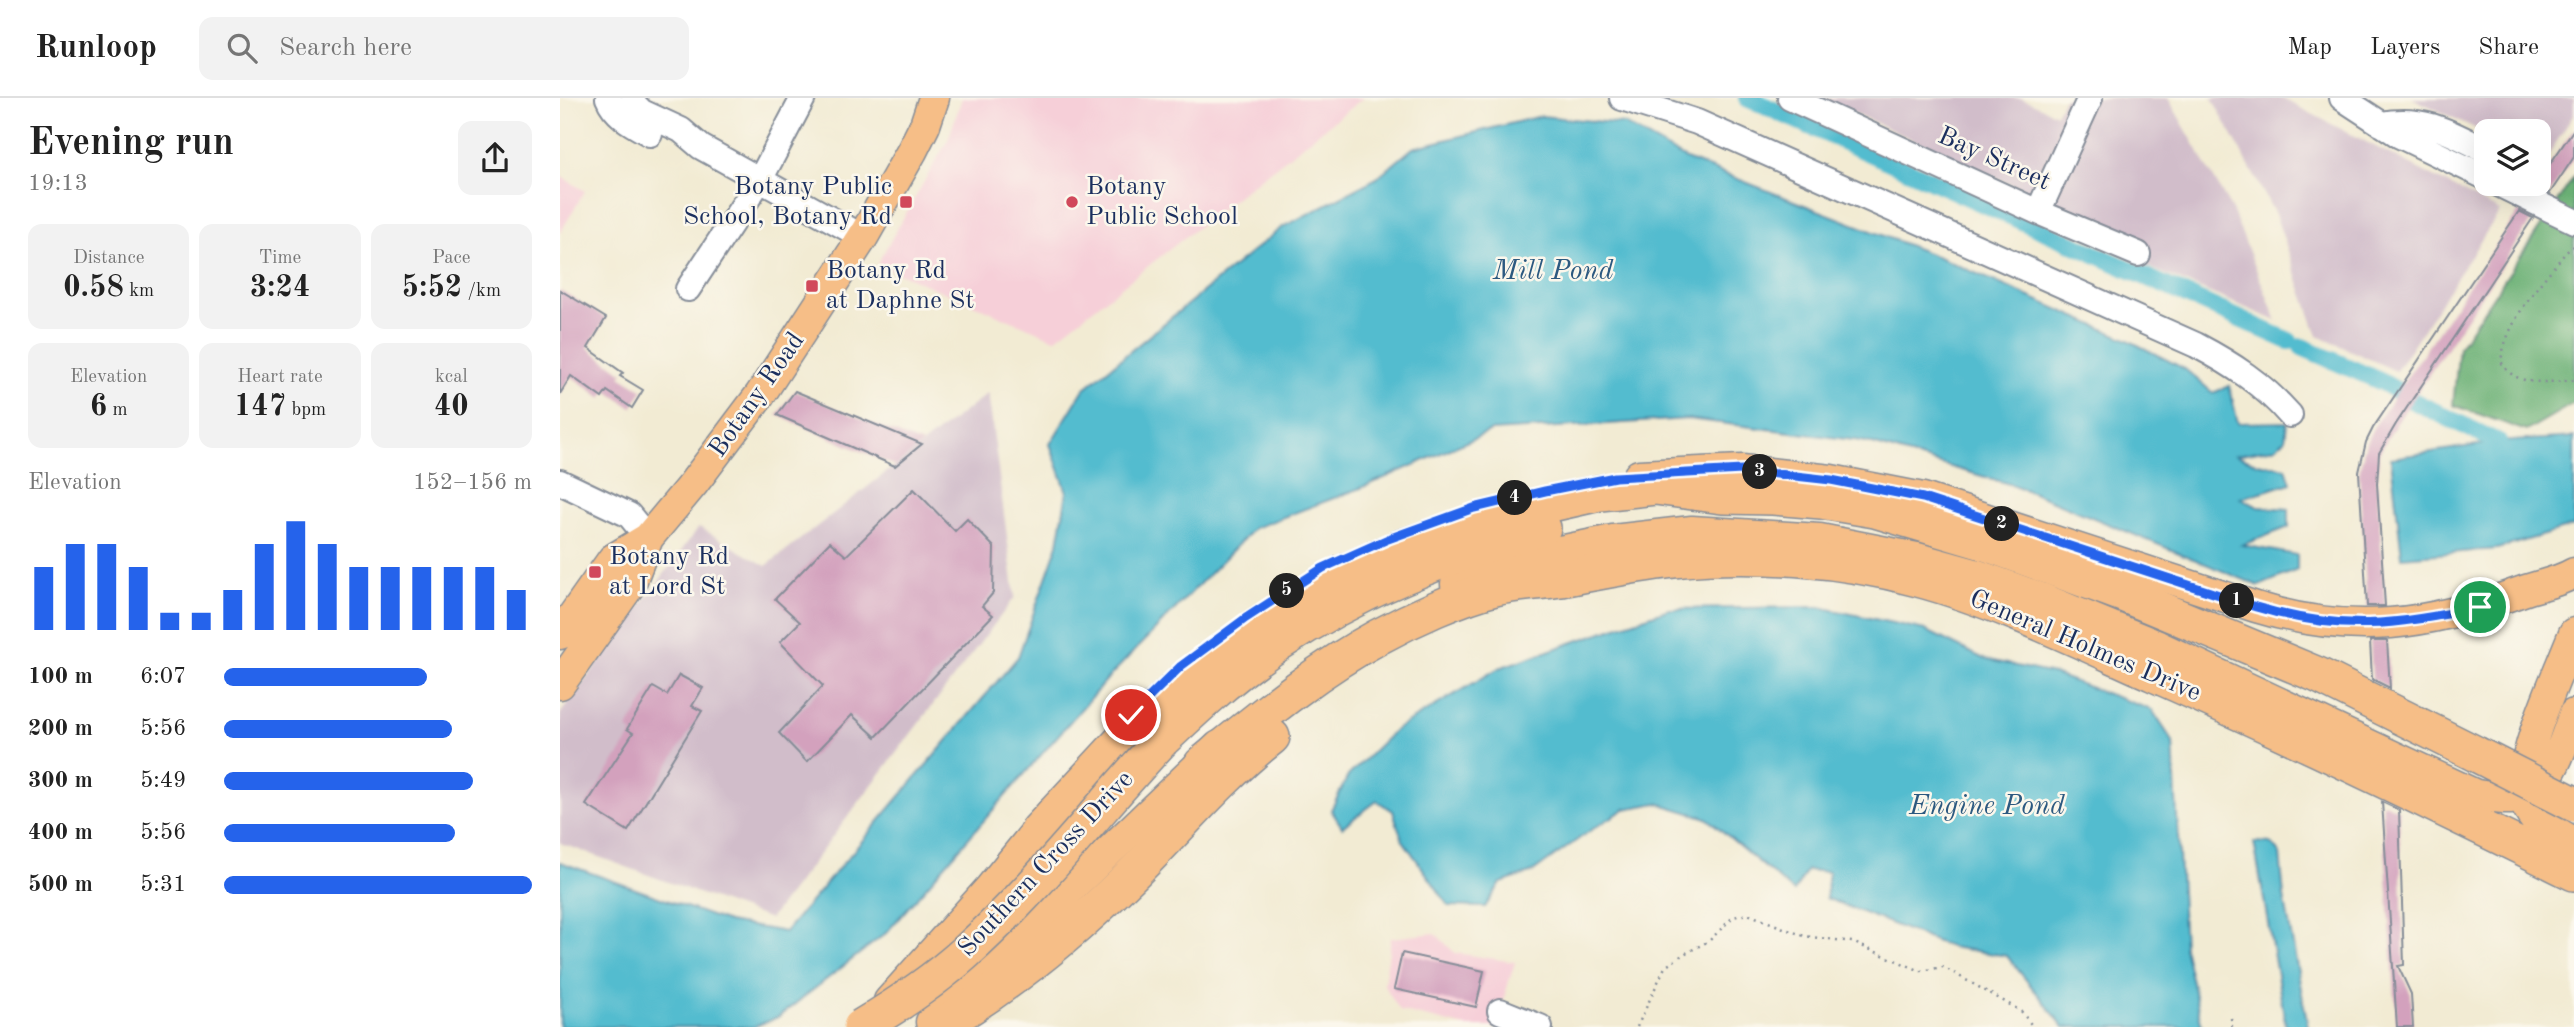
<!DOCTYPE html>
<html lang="en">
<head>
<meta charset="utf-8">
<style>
	body { margin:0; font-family:"Old Standard TT",serif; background:#f2f2f2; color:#222; height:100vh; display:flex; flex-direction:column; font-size:26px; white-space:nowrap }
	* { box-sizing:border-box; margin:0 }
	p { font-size:23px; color:#767676 }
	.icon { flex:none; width:38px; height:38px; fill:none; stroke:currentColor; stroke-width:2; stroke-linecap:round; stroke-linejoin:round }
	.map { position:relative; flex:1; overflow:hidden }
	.side { display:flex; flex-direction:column; background:#fff; width:560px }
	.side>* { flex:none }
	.controls { position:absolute; left:1914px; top:21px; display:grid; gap:14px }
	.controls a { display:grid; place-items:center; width:77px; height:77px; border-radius:14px; background:#fff; box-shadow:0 7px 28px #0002; font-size:35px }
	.pin { position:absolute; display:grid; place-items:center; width:60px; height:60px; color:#fff; margin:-30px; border:4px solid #fff; border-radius:50%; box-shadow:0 2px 7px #0007 }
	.km { position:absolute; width:35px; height:35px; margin:-18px; border-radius:50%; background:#222; color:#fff; font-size:19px; line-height:35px; text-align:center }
	.round { display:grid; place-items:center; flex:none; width:74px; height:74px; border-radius:14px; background:#f2f2f2 }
	.headline { display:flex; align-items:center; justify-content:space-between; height:119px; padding:0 28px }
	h1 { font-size:38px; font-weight:700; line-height:52px }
	.figures { display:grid; grid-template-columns:repeat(3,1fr); gap:10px; height:119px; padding:7px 28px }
	.figures div { display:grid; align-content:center; border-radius:14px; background:#f2f2f2; text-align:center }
	.figures b { font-size:30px; font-weight:700 }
	.figures small { font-size:19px; font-weight:400 }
	.figures p { font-size:19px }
	.chart { height:196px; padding:14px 28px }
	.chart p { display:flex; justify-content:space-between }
	.chart svg { width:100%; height:126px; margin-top:7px; stroke:#2563eb; stroke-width:6 }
	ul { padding:0 28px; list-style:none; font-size:23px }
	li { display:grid; grid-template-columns:112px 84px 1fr; align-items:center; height:52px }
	li i { height:18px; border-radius:9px; background:#2563eb }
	header { display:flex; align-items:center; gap:42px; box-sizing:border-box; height:98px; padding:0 35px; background:#fff; border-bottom:2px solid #e0e0e0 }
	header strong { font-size:33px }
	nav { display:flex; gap:38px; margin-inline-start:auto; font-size:24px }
	.search { width:490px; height:63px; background:#f2f2f2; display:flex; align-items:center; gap:18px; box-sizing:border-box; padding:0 24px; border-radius:14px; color:#767676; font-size:26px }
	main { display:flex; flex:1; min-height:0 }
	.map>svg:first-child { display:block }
</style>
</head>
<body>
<header>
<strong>Runloop</strong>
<div class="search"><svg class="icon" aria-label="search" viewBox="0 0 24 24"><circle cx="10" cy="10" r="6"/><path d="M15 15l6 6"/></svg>Search here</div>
<nav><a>Map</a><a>Layers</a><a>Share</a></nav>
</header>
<main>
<section class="side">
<div class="headline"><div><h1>Evening run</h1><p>19:13</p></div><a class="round"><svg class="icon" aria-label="share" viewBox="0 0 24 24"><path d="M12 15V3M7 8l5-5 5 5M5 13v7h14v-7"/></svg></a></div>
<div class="figures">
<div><p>Distance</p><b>0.58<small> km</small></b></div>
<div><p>Time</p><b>3:24</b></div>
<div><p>Pace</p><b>5:52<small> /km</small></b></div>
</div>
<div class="figures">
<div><p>Elevation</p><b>6<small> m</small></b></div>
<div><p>Heart rate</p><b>147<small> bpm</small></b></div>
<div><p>kcal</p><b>40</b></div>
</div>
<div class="chart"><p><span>Elevation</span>152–156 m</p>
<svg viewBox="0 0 160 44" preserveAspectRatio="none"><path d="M5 44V22M15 44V14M25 44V14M35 44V22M45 44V38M55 44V38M65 44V30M75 44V14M85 44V6M95 44V14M105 44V22M115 44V22M125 44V22M135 44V22M145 44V22M155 44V30"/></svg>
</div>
<ul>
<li><b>100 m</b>6:07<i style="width:66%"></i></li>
<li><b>200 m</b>5:56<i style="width:74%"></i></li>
<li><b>300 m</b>5:49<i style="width:81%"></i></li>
<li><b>400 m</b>5:56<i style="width:75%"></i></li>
<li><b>500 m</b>5:31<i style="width:100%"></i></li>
</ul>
</section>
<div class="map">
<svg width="2014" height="929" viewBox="0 0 2014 929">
	<rect width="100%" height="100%" fill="#fbf7ec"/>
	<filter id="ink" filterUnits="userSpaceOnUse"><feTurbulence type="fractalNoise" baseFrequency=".0143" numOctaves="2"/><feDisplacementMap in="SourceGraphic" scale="14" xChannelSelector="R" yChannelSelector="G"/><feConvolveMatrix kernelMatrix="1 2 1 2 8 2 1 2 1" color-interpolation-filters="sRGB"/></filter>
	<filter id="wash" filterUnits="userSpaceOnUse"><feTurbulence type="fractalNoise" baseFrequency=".00686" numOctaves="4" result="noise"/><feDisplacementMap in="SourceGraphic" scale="28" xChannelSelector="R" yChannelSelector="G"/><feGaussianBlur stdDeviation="1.57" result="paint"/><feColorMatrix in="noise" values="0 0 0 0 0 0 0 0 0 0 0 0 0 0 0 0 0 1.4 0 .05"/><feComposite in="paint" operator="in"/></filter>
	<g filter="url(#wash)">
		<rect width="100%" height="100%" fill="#f2ebd3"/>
		<path fill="#f6cfd8" d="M402,0H803L495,241L317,166L388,42Z
			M0,78L25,93L0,135Z
			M875,835L895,855L955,864L935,929H906L840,913L824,887L831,840Z"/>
		<path fill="#d1bdca" d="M1261,0H1461L1496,16L1504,0H1608L1673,114L1717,223L1586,168L1588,148Z
			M1652,0H1721L1940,113L1836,273L1758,238L1715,116Z
			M1852,0H2014V16L1984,64L1979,61V33H1927V36Z
			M428,295L455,499L210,821L0,745V616L139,429L206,468Z"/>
		<path fill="#6bb075" stroke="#43706a" stroke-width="2" d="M2014,79V305L1966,333L1893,307L1899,249Z"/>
		<path fill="#52bccf" stroke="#367696" stroke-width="2" d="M981,18L1064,26L1126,61L1381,160L1566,241L1625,271L1653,295L1669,288L1678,325L1727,324L1725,342L1714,350L1676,357L1697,365L1726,370L1731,385L1681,400L1698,409L1729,411V429L1682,447L1737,457V472L1699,488L1456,388L1302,343L1128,321L931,333L806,388L694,430L548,580L326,835L218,919L193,929H0V764L168,824L225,834L458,559L498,446L507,394L490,346L524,291L721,130L817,80L853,50Z
			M2014,339V428L1937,451L1842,459L1831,360L1938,344Z
			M1259,509L1365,532L1424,561L1493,576L1592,612L1613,644L1624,849L1642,929H1504L1447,858L1390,849L1266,800L1269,774L1247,772L1234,794L1147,720L1097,705L1065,711L1031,732L973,774L941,785L925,809L889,808L842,741L833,713L817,703L782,729L771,712L788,678L835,632L939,570L1109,511Z
			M1694,744L1711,745L1720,756L1724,798L1748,929H1726Z"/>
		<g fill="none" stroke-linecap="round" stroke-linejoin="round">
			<path stroke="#52bccf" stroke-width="18" d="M1187,0L1729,243
				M1742,249L1822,284L1838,293
				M1851,302L1938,344"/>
		</g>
		<g id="blocks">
			<path fill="#d3a1bd" d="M2014,31V59L1990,95L1976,88L1979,86V82Z
				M1959,113L1973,120L1836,326L1819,355L1817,386L1825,508H1807L1799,374L1806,344L1813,330Z
				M0,192L46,220L28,250L63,275L60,278L83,292L72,310L47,293L42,300L11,278L0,296Z
				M235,293L362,346L335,368L217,317Z
				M354,391L395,433L407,421L434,449L433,495L422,508L433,517L316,639L292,617L247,664L219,635L263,588L220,544L240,524L215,501L270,444L286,458Z
				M1810,543H1827L1830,590L1812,581Z
				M119,577L143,590L132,608L142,613L68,733L26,707L73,635L67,631L93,589L107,597Z
				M1822,704L1839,712L1844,867L1838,868L1851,896L1853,929H1837Z
				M842,855L924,873L916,909L834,891Z"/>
		</g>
	</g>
	<g filter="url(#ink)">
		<use href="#blocks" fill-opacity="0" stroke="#868d98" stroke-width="2"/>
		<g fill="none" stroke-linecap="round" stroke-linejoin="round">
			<defs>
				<path id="minor" d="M48,0C55,18 74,27 90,36
					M73,0L72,4L82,14L121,32L141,49L303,139
					M1062,0L1137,24L1636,247C1672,266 1703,286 1730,317
					M1230,0L1478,114L1578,156
					M1782,0L1840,38L1927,80
					M1821,26C1864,18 1890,34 1927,53
					M1938,86L2014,123
					M1478,114L1530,0
					M128,191L200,82L243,0
					M0,384L69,417L88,440
					M940,913L980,929"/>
				<path id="major" d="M1079,377L1182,372L1271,382L1363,400L1696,509C1793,539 1869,527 1963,493C1980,487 1999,484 2014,475
					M896,486L971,459L1053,442L1132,433L1260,441L1357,460L1418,477L1481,500L1598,548L1916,697C1926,698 1939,702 1950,701C1991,697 2002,648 2014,616
					M0,536L53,461L88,440L133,386L200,297L303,139L352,53L365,27L374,0
					M0,586L70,487L88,440
					M1964,697C1959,658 1999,574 2014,535
					M329,903L430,790L491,715
					M371,924L659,648"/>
				<path id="highway" d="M602,642C618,627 634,612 650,598C745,514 862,464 983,430
					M642,666C698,621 755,573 818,539C851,521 899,499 935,490C957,485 980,484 1002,481C1039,474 1075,466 1113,462C1192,454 1281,460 1358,481C1437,502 1520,543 1594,576C1736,639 1875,706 2014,775
					M1964,697C1976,725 1987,733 2014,747
					M478,733L567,637L622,586L672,547L781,476L843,449L929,420L1040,395L1095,389L1162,398L1213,399L1261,403L1315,412L1423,444L1563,496L1758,577L1916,656
					M378,929C446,889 506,841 563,785C613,737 657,682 712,639"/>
			</defs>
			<use href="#minor" stroke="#868d98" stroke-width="28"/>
			<use href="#major" stroke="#868d98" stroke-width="33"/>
			<use href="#highway" stroke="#868d98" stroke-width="38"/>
			<path stroke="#868d98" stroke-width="2.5" stroke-dasharray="2 5" stroke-linecap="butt" d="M2014,148L2006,154C1981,185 1947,221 1941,263C1953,290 1989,284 2014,282
				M1671,920L1672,929
				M1077,929L1105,869L1124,856L1149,843L1173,819L1188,816L1244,838L1292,844L1361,873L1383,869L1461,913L1473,929"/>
			<use href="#minor" stroke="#fff" stroke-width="24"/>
			<use href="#major" stroke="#f6be87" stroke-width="30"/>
			<use href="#highway" stroke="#f6be87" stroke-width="35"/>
			<defs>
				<path id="highway-bridge" d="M1916,656L2014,706
					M301,929C338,907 374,883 406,854C477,790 537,712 602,642"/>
			</defs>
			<use href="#highway-bridge" stroke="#868d98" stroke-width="38" stroke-linecap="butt"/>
			<use href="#highway-bridge" stroke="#f6be87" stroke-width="35"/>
		</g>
	</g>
	<g fill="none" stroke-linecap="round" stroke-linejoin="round" filter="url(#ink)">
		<defs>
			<path id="route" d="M571,617L621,568L686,520L763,470L828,441L914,410L985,393L1055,379L1182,372L1271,382L1363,400L1696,509C1779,534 1837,528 1920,509"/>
		</defs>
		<use href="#route" stroke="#fff" stroke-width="14"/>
		<use href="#route" stroke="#2563eb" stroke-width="9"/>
	</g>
	<g fill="#d1495b" stroke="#fbf7ec" stroke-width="2.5">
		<rect x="339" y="97" width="14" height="14" rx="3.5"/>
		<circle cx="512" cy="104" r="7"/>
		<rect x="245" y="181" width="14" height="14" rx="3.5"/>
		<rect x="28" y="467" width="14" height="14" rx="3.5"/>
	</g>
	<g text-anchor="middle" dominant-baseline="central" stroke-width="5" stroke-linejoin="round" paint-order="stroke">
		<g font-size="26" fill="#1b2f5e" stroke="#fbf7ec">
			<text transform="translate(1434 61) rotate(24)">Bay Street</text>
			<text transform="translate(197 297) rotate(-55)">Botany Road</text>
			<text transform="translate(1525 548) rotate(23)">General Holmes Drive</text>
			<text transform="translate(486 766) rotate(-47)">Southern Cross Drive</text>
		</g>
		<g font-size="26" fill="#1b2f5e" stroke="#fbf7ec" text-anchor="start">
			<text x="332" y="89" text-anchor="end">Botany Public<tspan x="332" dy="30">School, Botany Rd</tspan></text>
			<text x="526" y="89">Botany<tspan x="526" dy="30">Public School</tspan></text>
			<text x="266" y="173">Botany Rd<tspan x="266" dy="30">at Daphne St</tspan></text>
			<text x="49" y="459">Botany Rd<tspan x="49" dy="30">at Lord St</tspan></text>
		</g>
		<g font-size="28" font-style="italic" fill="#2c5980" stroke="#fbf7ec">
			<text x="993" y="174">Mill Pond</text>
			<text x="1427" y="709">Engine Pond</text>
		</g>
	</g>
</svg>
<div class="controls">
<a><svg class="icon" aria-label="layers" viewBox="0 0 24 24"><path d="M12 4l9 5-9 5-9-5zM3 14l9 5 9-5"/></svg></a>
</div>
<div class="pin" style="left:1920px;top:509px;background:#1e9e55"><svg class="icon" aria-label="arrive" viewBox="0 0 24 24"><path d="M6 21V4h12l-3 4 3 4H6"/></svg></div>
<div class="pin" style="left:571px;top:617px;background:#d93025"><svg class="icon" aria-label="check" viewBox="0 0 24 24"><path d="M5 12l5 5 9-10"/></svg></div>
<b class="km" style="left:1677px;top:503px">1</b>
<b class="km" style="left:1442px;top:426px">2</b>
<b class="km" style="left:1200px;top:374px">3</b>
<b class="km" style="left:955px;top:400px">4</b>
<b class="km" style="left:727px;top:493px">5</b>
</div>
</main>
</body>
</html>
